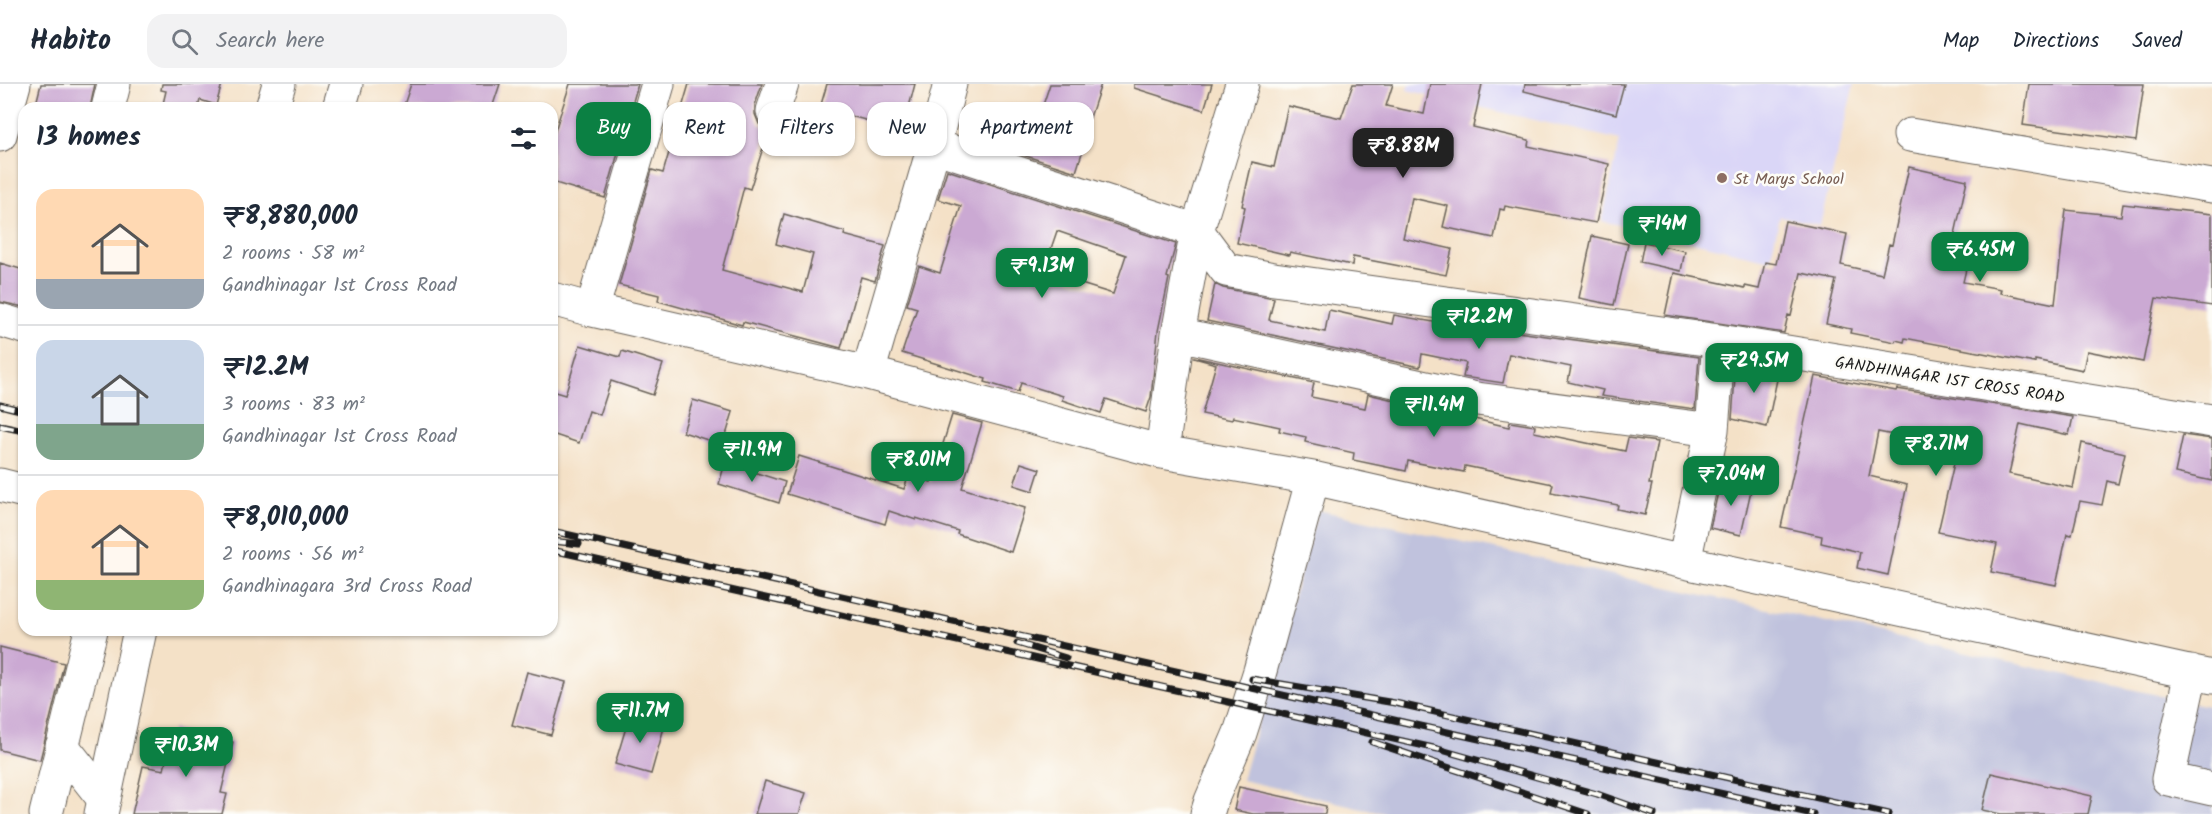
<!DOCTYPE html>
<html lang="en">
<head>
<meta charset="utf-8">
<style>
	:root { --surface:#fff; --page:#f2f2f3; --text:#1f2937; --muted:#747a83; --line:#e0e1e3; --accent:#0b8043 }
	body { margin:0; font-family:Kalam,sans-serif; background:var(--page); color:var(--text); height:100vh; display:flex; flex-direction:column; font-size:22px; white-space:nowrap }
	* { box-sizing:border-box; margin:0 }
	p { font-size:20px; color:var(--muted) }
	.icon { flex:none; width:33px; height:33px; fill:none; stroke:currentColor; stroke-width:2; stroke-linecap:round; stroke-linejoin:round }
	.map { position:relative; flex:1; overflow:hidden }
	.drawer { position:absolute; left:18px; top:18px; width:540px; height:534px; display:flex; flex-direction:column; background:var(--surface); border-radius:18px; box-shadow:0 2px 4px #0004 }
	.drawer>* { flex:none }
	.hud { position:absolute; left:576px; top:18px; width:570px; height:54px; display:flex; gap:12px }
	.price { position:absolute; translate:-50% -51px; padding:0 14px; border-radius:12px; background:var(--accent); color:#fff; font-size:20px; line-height:39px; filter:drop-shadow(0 2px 3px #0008) }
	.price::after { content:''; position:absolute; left:50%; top:36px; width:18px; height:14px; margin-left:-9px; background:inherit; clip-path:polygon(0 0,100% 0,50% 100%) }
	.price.on { background:#222; color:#fff }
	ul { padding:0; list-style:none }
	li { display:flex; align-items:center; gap:18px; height:150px; padding:0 18px }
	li+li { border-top:2px solid var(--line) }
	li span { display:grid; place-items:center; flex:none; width:168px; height:120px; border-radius:18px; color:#555 }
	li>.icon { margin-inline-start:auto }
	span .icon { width:72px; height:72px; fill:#fffc; stroke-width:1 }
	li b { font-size:26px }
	h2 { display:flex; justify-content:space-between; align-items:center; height:72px; padding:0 18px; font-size:26px }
	.pill { padding:0 21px; border-radius:18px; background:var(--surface); box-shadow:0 2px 4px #0004; font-size:21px; line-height:54px }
	.pill.on { background:var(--accent); color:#fff }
	header { display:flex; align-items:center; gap:36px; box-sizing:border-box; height:84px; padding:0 30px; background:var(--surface); border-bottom:2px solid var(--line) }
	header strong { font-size:28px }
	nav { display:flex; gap:33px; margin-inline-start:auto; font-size:21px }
	.search { width:420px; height:54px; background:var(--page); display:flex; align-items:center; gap:15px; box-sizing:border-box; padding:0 21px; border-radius:18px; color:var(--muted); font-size:22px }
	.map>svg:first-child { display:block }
</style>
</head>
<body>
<header>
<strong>Habito</strong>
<div class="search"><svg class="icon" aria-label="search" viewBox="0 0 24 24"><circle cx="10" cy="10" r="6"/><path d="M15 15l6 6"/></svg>Search here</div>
<nav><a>Map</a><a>Directions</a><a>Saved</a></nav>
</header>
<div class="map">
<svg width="2212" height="730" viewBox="0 0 2212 730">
	<rect width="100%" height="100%" fill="#fdfcf7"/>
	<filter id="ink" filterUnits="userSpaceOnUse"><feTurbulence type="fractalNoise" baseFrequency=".0167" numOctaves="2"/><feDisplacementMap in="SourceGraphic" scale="12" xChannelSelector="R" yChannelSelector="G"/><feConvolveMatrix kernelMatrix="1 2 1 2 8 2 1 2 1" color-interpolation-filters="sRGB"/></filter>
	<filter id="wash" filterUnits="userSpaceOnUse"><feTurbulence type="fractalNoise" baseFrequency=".008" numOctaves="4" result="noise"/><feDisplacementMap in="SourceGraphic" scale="24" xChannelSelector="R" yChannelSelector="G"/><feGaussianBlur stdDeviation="1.35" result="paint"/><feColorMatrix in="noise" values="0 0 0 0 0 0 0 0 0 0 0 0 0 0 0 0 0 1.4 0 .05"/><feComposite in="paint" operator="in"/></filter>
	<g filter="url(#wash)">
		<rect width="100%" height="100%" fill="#f4e1c7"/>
		<!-- built -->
		<path fill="#dad6f7" d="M1410 0H1854L1820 141 1780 132 1770 176 1602 137 1620 56 1407 6Z"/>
		<!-- industrial -->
		<path fill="#c0c2dd" d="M1318 426 2212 623V730H1387L1242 696Z"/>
		<g id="blocks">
			<!-- building -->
			<path fill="#cba9d3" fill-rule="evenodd" d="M41 0H95L90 24H35Z
				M162 0H222L216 21 200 16 198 24H162L166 7 161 6Z
				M411 0H500L492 24H403Z
				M570 0H638L605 114 552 98V56Z
				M689 0H762L755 21V30L759 40 769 45 750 105 744 103 722 186 803 208 813 170 776 160 784 130 845 148 844 151 885 162 875 197 861 193 841 264 743 238 742 241 711 232 658 217 659 211 619 201 652 86 663 89Z
				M827 0H915L903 46 820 24Z
				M1050 0H1101L1083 55 1086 56 1076 88 964 52 967 42 1029 63Z
				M1134 0H1212L1204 26 1134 4Z
				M1353 0H1393L1386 22 1424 30 1430 0H1482L1473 43 1529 56 1528 62 1609 80 1596 139 1505 122 1504 126 1500 125 1494 154 1443 143 1448 122 1412 114 1403 154 1452 165 1446 191 1353 173 1352 181 1290 168 1289 171 1237 159 1245 123 1242 122 1252 78 1274 83 1288 22 1341 34Z
				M1525 0H1624L1616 30 1524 7Z
				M2029 0H2144L2136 57 2023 41Z
				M1909 83 1967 96 1950 173 1968 177 1963 198 2001 205 2000 209 2055 220 2066 126 2121 132 2123 120 2212 130V222L2156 214 2143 278 2087 267 2083 286 2035 276V279L1905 254 1904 258 1896 256 1895 258 1850 249 1851 245 1826 240 1836 196 1801 189 1791 232 1788 231 1784 249 1665 231 1674 189 1745 204V202L1759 205 1765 178 1776 180 1785 137 1847 150 1841 181 1882 190 1889 160 1892 161Z
				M947 86 1176 160 1167 193 1169 194 1158 247 1151 313 1146 328 1106 315 1101 329 1062 316 1063 312 1021 299 1018 308 985 298 986 295 902 269 917 224 907 221 919 182 940 189 961 122 938 115ZM1057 147 1126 171 1113 210 1043 188Z
				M1592 152 1628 160 1614 221 1579 214Z
				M1644 158 1685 167 1681 187 1640 178Z
				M0 179 24 186V223L0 218Z
				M1215 200 1223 204 1274 214 1269 236 1325 248 1329 226 1392 240 1394 231 1474 245V242L1699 273 1695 325 1601 312 1603 306 1568 298 1571 283 1509 270 1503 299 1463 293 1466 279 1422 270 1420 283 1207 237Z
				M580 261 620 273 622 267 663 280 653 311 611 297 600 331 589 327 579 359 552 350V307L565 311Z
				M1194 273 1314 299 1311 313 1365 324 1368 310 1500 341 1509 343 1510 338 1535 342 1534 348 1625 367 1628 354 1657 358 1649 400H1652L1645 431 1617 425 1618 421 1551 408 1553 400 1465 382 1464 388 1408 377 1406 387 1353 376 1354 369 1305 358 1306 353 1279 347 1280 343 1233 333 1232 336 1202 330 1216 280 1194 274Z
				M1736 279 1779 286 1767 343 1732 335Z
				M1815 292 1896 307 1897 305 2073 333 2069 351 2020 340 2009 390 2073 404 2082 359 2125 369 2118 400 2107 397 2102 421 2080 417 2072 451 2067 450 2056 501 1991 488 1997 460 1938 448 1955 375 1921 368 1923 357 1878 348 1869 392 1907 401 1888 491 1857 484 1860 468 1821 459 1822 452 1781 443Z
				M693 316 733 328 723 361 683 348Z
				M952 331 982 339 962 404 1025 424 1011 468 957 450 958 447 916 434V436L889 427 885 440 787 410 799 372 904 405 909 391 931 398Z
				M2183 351 2212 355V397L2175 389Z
				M725 379 785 398 779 419 719 400Z
				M1021 379 1040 385 1033 407 1014 401Z
				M1721 395 1752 402 1741 451 1710 444Z
				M0 563 64 579 40 676 0 666Z
				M527 588 566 598 551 651 512 641Z
				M630 630 665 640 651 690 615 680Z
				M173 645 233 658 221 709 227 710 222 730H132L143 682 164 686Z
				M1991 689 2092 712 2088 730H2001L1982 726Z
				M765 697 806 709 799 730H755Z
				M1239 703 1326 722 1325 730H1253L1234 726Z"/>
		</g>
	</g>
	<g filter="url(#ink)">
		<use href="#blocks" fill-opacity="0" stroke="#686158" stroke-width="1.5"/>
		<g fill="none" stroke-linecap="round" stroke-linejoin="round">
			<defs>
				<path id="minor" d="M108 24 114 0
					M339 24 346 0
					M773 27 782 0
					M0 51 14 0
					M1910 51 2212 102
					M934 62 1197 147 1226 186 1274 195 1719 257 2212 337
					M552 215 592 226 868 289 1162 368 1313 394 1684 478 2212 593
					M592 226 658 0
					M0 236 24 243
					M1178 250 1477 315 1712 346
					M868 289 934 62 950 0
					M1162 368 1178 250 1197 147 1242 0
					M0 401 24 407
					M1684 478 1712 346 1719 257
					M2191 588 2168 695 2212 705
					M62 662 104 715
					M46 730 91 546
					M1207 730 1211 717 1240 649 1260 587 1313 394"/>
				<path id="major" d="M272 24 279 0
					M101 730 140 546"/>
			</defs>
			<!-- minor casing -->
			<use href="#minor" stroke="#686158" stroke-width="35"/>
			<!-- major casing -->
			<use href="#major" stroke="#686158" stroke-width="35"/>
			<!-- minor -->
			<use href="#minor" stroke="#fff" stroke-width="33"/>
			<!-- major -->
			<use href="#major" stroke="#fff" stroke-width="33"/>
			<defs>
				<path id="rail" d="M0 321 24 327
					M0 342 24 347
					M552 447 1813 730
					M552 457 579 460
					M552 466 1438 665 1597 710 1654 730
					M1017 559 1066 574
					M1252 595 1395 619 1889 730
					M1372 658 1588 730"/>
			</defs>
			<!-- rail casing -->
			<use href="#rail" stroke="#1c1c1c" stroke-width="7"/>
			<!-- rail -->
			<use href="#rail" stroke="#fdfcf7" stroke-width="4.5" stroke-dasharray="14" stroke-linecap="butt"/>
		</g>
	</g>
	<!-- markers -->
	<circle fill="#8d6e63" stroke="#fdfcf7" stroke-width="2" cx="1722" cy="94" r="6"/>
	<g text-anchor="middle" stroke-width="5" stroke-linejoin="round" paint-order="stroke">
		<!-- education labels -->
		<g font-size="16" fill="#785e54" stroke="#fdfcf7" text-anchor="start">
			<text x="1734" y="100">St Marys School</text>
		</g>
		<!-- street labels -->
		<g font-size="16" fill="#1c1c1c" stroke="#fdfcf7">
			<text transform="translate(1950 295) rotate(9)" y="6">GANDHINAGAR 1ST CROSS ROAD</text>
		</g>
	</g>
</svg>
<b class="price on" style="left:1403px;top:95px">₹8.88M</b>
<b class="price" style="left:1662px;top:173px">₹14M</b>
<b class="price" style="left:1980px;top:199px">₹6.45M</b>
<b class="price" style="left:1042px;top:215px">₹9.13M</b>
<b class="price" style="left:1479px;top:266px">₹12.2M</b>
<b class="price" style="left:1754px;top:310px">₹29.5M</b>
<b class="price" style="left:1434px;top:354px">₹11.4M</b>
<b class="price" style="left:1936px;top:393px">₹8.71M</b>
<b class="price" style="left:752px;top:399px">₹11.9M</b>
<b class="price" style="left:918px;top:409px">₹8.01M</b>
<b class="price" style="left:1731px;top:423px">₹7.04M</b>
<b class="price" style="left:640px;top:660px">₹11.7M</b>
<b class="price" style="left:186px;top:694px">₹10.3M</b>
<div class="hud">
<a class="pill on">Buy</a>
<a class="pill">Rent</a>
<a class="pill">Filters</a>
<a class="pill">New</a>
<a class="pill">Apartment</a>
</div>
<section class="drawer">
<h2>13 homes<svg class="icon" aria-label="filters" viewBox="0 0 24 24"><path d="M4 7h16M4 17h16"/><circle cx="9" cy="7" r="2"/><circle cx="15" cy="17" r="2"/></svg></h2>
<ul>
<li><span style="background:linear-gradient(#ffd9b3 75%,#9aa5b1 0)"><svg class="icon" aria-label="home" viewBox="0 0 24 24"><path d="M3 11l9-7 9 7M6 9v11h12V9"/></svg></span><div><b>₹8,880,000</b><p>2 rooms · 58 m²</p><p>Gandhinagar 1st Cross Road</p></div></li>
<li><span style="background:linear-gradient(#c9d6e8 70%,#7fa58c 0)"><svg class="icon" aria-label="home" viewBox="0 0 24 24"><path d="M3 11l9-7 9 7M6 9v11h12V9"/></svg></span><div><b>₹12.2M</b><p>3 rooms · 83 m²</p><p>Gandhinagar 1st Cross Road</p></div></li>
<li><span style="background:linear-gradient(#ffd9b3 75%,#8fb573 0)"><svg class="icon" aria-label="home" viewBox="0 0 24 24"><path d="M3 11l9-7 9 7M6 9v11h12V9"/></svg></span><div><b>₹8,010,000</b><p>2 rooms · 56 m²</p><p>Gandhinagara 3rd Cross Road</p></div></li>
</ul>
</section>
</div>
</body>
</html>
